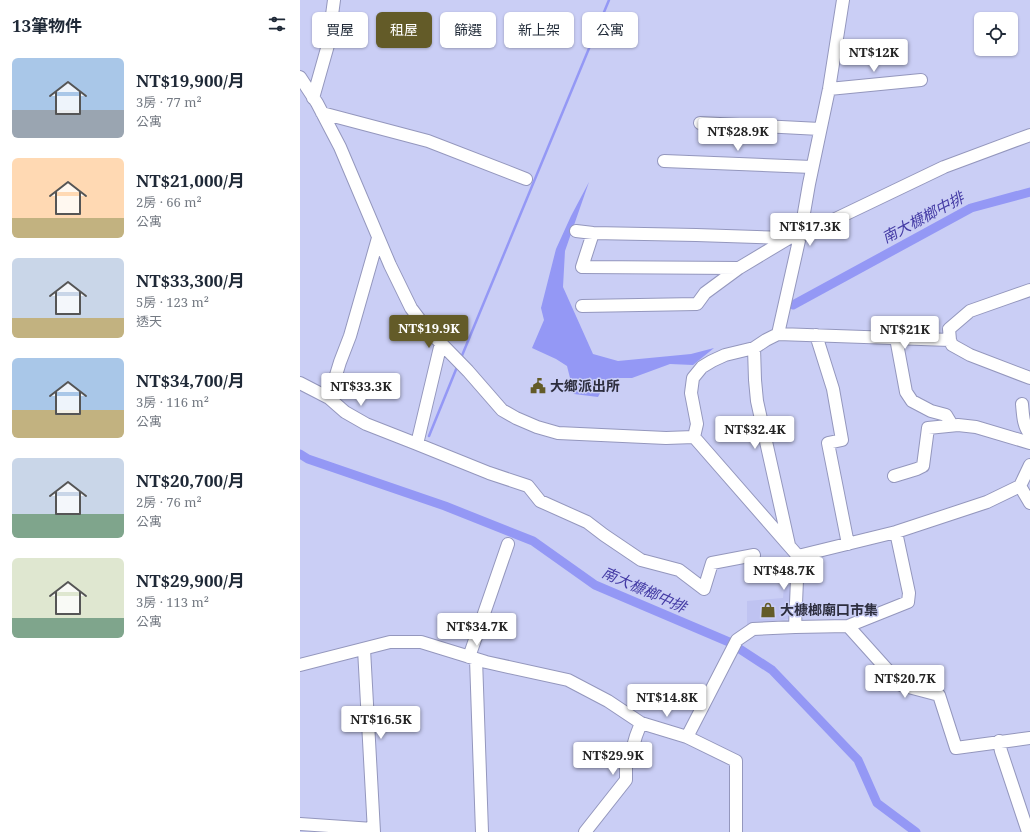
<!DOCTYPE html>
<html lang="zh-TW">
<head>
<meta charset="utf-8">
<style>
	:root { --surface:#fff; --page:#f2f2f3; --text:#1f2937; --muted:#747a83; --accent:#635b28 }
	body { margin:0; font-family:"Noto Serif","Noto Sans TC",serif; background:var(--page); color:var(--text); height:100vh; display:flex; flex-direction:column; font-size:15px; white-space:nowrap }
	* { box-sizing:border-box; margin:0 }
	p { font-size:13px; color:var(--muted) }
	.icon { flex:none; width:22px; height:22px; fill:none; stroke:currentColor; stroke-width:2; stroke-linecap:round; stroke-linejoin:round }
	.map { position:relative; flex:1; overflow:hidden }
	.details { display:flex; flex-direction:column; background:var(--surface); width:300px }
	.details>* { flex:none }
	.banner { position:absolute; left:12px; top:12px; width:380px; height:36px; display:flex; gap:8px }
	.controls { position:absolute; left:674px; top:12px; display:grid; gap:8px }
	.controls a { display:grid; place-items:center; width:44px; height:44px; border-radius:6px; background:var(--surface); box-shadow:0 1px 3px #0004; font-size:20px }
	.price { position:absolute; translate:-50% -34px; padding:0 9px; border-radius:4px; background:#fff; color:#222; font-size:13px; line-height:26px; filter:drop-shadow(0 1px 2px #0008) }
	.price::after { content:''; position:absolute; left:50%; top:24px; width:12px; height:9px; margin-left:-6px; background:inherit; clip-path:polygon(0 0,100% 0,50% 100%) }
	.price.on { background:var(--accent); color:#fff }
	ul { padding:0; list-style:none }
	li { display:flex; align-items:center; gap:12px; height:100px; padding:0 12px }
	li span { display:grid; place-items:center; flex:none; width:112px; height:80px; border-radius:6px; color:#555 }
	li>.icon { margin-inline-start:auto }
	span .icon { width:48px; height:48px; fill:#fffc; stroke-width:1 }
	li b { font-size:17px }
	h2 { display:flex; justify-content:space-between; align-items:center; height:48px; padding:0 12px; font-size:17px }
	.pill { padding:0 14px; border-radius:6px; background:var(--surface); box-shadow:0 1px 3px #0004; font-size:14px; line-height:36px }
	.pill.on { background:var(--accent); color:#fff }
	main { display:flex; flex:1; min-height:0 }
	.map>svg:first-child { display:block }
</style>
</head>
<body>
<main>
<section class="details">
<h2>13筆物件<svg class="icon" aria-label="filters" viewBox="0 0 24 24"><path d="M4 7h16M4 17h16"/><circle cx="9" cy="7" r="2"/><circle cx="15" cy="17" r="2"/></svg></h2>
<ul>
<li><span style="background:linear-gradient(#a9c7e8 65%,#9aa5b1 0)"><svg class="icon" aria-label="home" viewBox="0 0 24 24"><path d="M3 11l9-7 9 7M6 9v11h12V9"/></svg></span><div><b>NT$19,900/月</b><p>3房 · 77 m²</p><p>公寓</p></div></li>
<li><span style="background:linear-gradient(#ffd9b3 75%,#c2b280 0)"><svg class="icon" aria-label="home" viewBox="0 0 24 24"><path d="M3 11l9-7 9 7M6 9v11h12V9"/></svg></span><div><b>NT$21,000/月</b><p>2房 · 66 m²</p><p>公寓</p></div></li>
<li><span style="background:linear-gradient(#c9d6e8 75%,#c2b280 0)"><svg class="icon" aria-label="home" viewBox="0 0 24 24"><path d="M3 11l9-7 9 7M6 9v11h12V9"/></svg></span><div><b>NT$33,300/月</b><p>5房 · 123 m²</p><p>透天</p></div></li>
<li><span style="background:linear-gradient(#a9c7e8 65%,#c2b280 0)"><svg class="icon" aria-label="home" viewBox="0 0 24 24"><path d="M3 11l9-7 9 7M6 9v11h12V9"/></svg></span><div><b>NT$34,700/月</b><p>3房 · 116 m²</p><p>公寓</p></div></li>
<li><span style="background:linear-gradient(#c9d6e8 70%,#7fa58c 0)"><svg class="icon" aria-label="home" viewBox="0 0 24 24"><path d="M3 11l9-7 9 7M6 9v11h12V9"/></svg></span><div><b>NT$20,700/月</b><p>2房 · 76 m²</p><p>公寓</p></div></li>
<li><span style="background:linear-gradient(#dfe7d0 75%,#7fa58c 0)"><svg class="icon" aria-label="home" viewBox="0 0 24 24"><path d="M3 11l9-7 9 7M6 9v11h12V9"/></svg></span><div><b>NT$29,900/月</b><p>3房 · 113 m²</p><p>公寓</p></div></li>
</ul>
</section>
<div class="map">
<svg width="730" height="832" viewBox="0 0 730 832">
	<rect width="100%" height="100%" fill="#cacef5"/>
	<!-- built -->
	<path fill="#bfc3f1" d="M493 584 489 619 447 625V601L483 598 484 586Z"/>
	<!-- water -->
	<path fill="#9498f5" d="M289 182 265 251 263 287 293 354 318 361 391 354 414 348 393 365 370 364 332 378H314L306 382 298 397 274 394 267 366 256 359 232 348 244 320 241 308 256 249 271 216Z"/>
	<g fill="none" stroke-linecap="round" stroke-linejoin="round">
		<!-- stream -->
		<path stroke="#9498f5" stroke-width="2.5" d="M161 358 309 0
			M129 436 157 367"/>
		<!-- canal -->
		<path stroke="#9498f5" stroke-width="9" d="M493 305 671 208 730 192
			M0 454 8 459 145 506 233 541 295 585 429 642 472 670 558 760 577 803 616 832"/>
		<defs>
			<path id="minor" d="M0 77 17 103 40 147 90 265 111 308 126 328 168 371 202 410 216 418 237 427 258 433 366 438 394 437
				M529 89 621 80
				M13 98 28 45 34 0
				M22 113 128 141 226 179
				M400 123 520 129
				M364 161 512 167
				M276 231 293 233 396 235 489 238
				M293 233 282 267 439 268
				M282 306 397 304 405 293 439 268 489 238 500 236 644 167 730 135
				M478 334 650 340 652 345 670 355 730 378
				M516 335 533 389 542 440 528 443 548 544
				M596 338 606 392 612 401 631 411 646 415 652 425
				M650 340 649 329 670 311 730 290
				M141 343 117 444 189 473 228 486 240 501 287 522 304 535 341 560 379 570 404 589 412 563 454 555
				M454 348 455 380 457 401 489 545
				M0 383 29 398 45 412 66 424 117 444
				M29 398 40 362 50 336 78 238
				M722 404C723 414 723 426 730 434
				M394 437 397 424 391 393 393 378 402 367 412 361 425 355 454 348 466 340 478 334 500 236 509 184 529 89 543 0
				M394 437 498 556 495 627
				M730 465 720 486 730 503
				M594 476 617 469 623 466 628 428 658 425 676 427 730 443
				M498 556 596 532 687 502 720 486
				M548 626 608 602 609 593 596 532
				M64 649 74 832
				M169 657 208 544
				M176 659 182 832
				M0 665 90 642H121L186 662 268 680 308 701 341 723 387 737 436 761V832
				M387 737 437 640 453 629 495 627 548 626 601 685 639 695 656 748 730 738
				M699 741 701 751 728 832
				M0 824 73 829
				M285 832 326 780V764L330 757 336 736 341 723"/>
		</defs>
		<!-- minor casing -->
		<use href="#minor" stroke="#9497bd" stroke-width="14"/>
		<!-- minor -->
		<use href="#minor" stroke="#fff" stroke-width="12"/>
	</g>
	<!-- icons -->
	<defs>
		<symbol id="civic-bare" viewBox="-9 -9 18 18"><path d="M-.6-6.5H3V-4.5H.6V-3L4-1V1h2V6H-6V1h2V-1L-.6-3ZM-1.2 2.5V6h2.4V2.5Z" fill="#635b28" stroke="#cacef5" stroke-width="2.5" paint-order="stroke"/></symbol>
		<symbol id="shop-bare" viewBox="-9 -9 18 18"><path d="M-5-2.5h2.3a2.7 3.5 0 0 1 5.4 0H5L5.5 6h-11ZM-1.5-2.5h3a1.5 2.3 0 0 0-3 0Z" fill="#635b28" stroke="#cacef5" stroke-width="2.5" paint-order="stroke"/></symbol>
	</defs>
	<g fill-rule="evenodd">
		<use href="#civic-bare" x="227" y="375" width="22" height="22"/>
		<use href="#shop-bare" x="457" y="599" width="22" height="22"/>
	</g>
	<g text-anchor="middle" stroke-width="3" stroke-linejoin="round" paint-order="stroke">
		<!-- poi labels -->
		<g font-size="14" font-weight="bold" fill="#2d2e3e" stroke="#cacef5" text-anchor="start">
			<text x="250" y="391">大鄉派出所</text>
			<text x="480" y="615">大槺榔廟口市集</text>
		</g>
		<!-- water labels -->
		<g font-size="15" font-style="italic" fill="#433aa4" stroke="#cacef5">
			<text transform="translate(623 218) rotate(-28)" y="5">南大槺榔中排</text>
			<text transform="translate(344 590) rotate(24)" y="5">南大槺榔中排</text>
		</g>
	</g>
</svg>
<div class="controls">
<a><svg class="icon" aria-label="locate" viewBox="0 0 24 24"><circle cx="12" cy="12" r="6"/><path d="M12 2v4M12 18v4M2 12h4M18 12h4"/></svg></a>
</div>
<b class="price" style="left:574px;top:73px">NT$12K</b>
<b class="price" style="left:438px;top:152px">NT$28.9K</b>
<b class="price" style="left:510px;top:247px">NT$17.3K</b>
<b class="price on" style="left:129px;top:349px">NT$19.9K</b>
<b class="price" style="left:605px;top:350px">NT$21K</b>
<b class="price" style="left:61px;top:407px">NT$33.3K</b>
<b class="price" style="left:455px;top:450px">NT$32.4K</b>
<b class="price" style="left:484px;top:591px">NT$48.7K</b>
<b class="price" style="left:177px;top:647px">NT$34.7K</b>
<b class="price" style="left:605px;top:699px">NT$20.7K</b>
<b class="price" style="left:367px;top:718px">NT$14.8K</b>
<b class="price" style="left:81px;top:740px">NT$16.5K</b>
<b class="price" style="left:313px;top:776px">NT$29.9K</b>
<div class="banner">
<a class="pill">買屋</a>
<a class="pill on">租屋</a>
<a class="pill">篩選</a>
<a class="pill">新上架</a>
<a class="pill">公寓</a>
</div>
</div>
</main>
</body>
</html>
